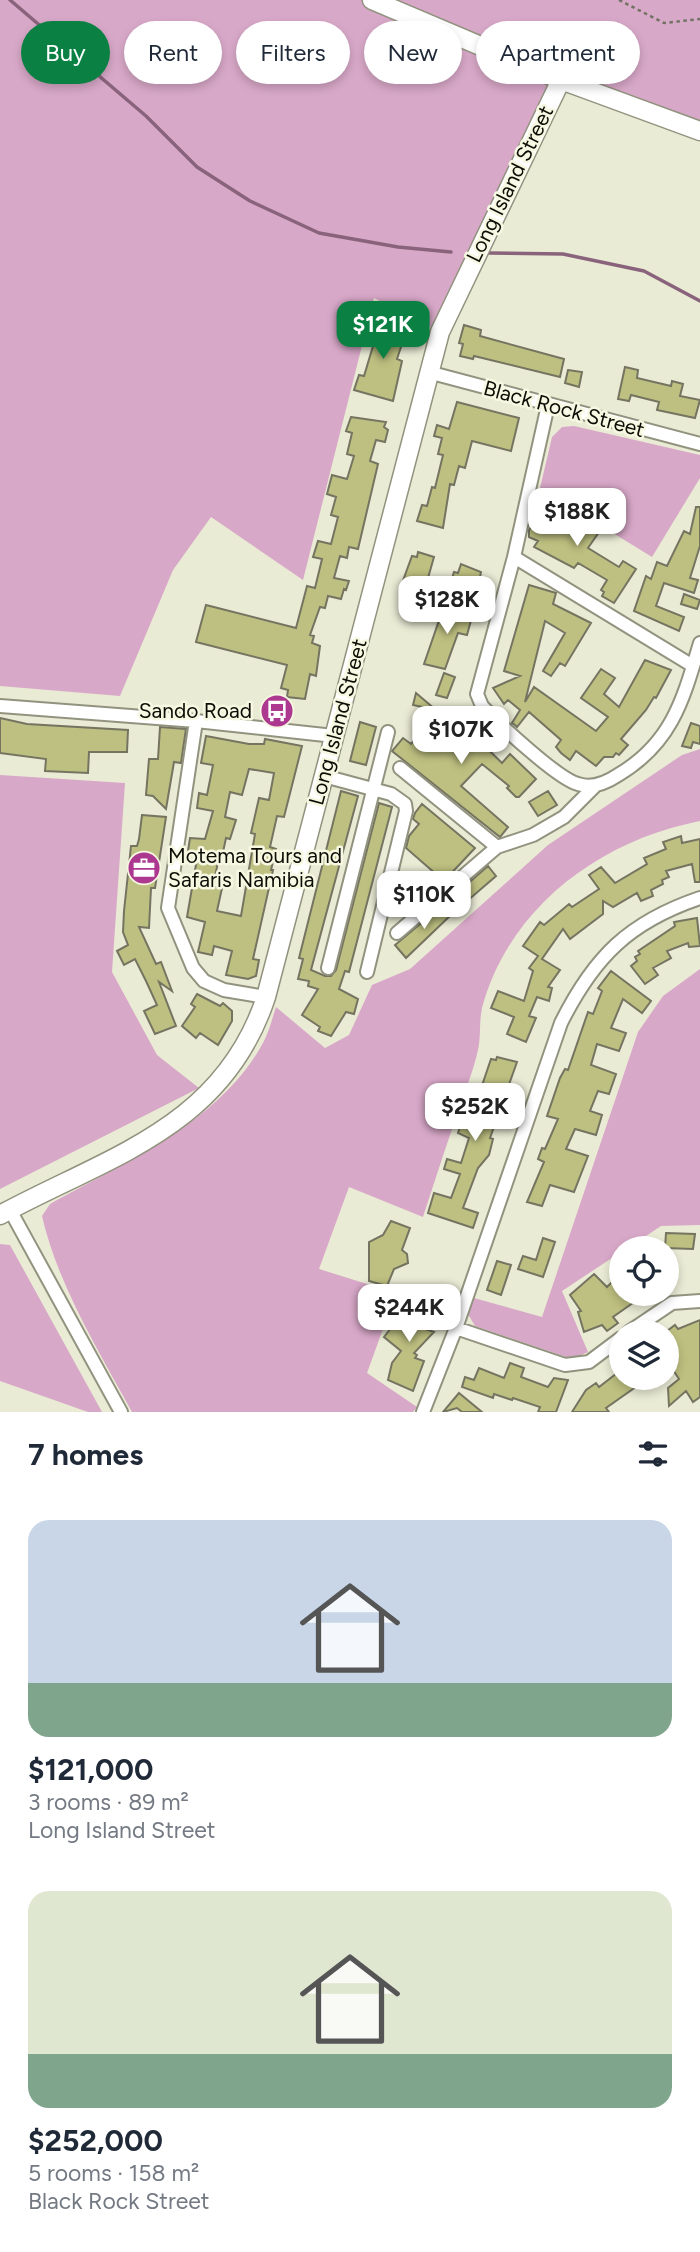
<!DOCTYPE html>
<html lang="en">
<head>
<meta charset="utf-8">
<style>
	:root { --surface:#fff; --page:#f6f6f7; --text:#1f2937; --muted:#747a83; --accent:#0b8043 }
	body { margin:0; font-family:Figtree,sans-serif; background:var(--page); color:var(--text); height:100vh; display:flex; flex-direction:column; font-size:26px; white-space:nowrap }
	* { box-sizing:border-box; margin:0 }
	p { font-size:23px; color:var(--muted) }
	.icon { flex:none; width:38px; height:38px; fill:none; stroke:currentColor; stroke-width:2; stroke-linecap:round; stroke-linejoin:round }
	.map { position:relative; height:1412px; overflow:hidden }
	.drawer { display:flex; flex-direction:column; background:var(--surface); flex:1 }
	.drawer>* { flex:none }
	.hud { position:absolute; left:21px; top:21px; width:658px; height:63px; display:flex; gap:14px }
	.fabs { position:absolute; left:609px; top:1236px; display:grid; gap:14px }
	.fabs a { display:grid; place-items:center; width:70px; height:70px; border-radius:50%; background:var(--surface); box-shadow:0 4px 10px #0003; font-size:35px }
	.price { position:absolute; translate:-50% -60px; padding:0 16px; border-radius:14px; background:#fff; color:#222; font-size:23px; line-height:46px; filter:drop-shadow(0 2px 4px #0008) }
	.price::after { content:''; position:absolute; left:50%; top:42px; width:21px; height:16px; margin-left:-10px; background:inherit; clip-path:polygon(0 0,100% 0,50% 100%) }
	.price.current { background:var(--accent); color:#fff }
	ul { padding:0; list-style:none }
	li { display:grid; align-content:center; gap:14px; height:371px; padding:0 28px }
	li span { display:grid; place-items:center; height:217px; border-radius:21px; color:#555 }
	li>.icon { margin-inline-start:auto }
	span .icon { width:126px; height:126px; fill:#fffc; stroke-width:1 }
	li b { font-size:30px }
	h2 { display:flex; justify-content:space-between; align-items:center; height:84px; padding:0 28px; font-size:30px }
	.chip { padding:0 24px; border-radius:32px; background:var(--surface); box-shadow:0 4px 10px #0003; font-size:24px; line-height:63px }
	.chip.current { background:var(--accent); color:#fff }
	.map>svg:first-child { display:block }
</style>
</head>
<body>
<div class="map">
<svg width="700" height="1412" viewBox="0 0 700 1412">
	<rect width="100%" height="100%" fill="#eaebd5"/>
	<!-- green -->
	<path fill="#d8a8c8" d="M0 0H700V131L561 80 440 332 374 298 303 580 211 517 173 570 120 696 0 686Z
		M574 426 700 455V478L652 557 540 488 552 437 562 427Z
		M700 749V821C601 840 509 907 482 1008 479 1022 481 1037 478 1050 474 1069 466 1088 460 1106 447 1143 435 1180 423 1217L349 1187 319 1269 396 1293 367 1373 417 1407 413 1412H132C98 1350 58 1285 42 1216L50 1204C126 1162 220 1122 263 1043 269 1032 272 1019 276 1007L325 1048 349 1035 372 985 410 969 548 845 682 755Z
		M0 775 125 783 112 972 157 1055 199 1088 0 1189Z
		M700 969V1225L661 1226 628 1248H621V1252L562 1291 588 1352 572 1359 475 1326 468 1314 474 1298 542 1317 638 1032 663 996Z
		M0 1244 10 1245 102 1412H88L0 1381Z"/>
	<g fill="none" stroke-linecap="round" stroke-linejoin="round">
		<!-- stream -->
		<path stroke="#89637b" stroke-width="3.5" d="M10 0 146 116 197 167 250 201 319 233 398 247 451 252
			M489 253 563 254 644 271 700 301"/>
	</g>
	<!-- building -->
	<path fill="#bec081" stroke="#747461" stroke-width="2" fill-rule="evenodd" d="M383 313 403 319 397 339 403 341 397 359 402 361 393 401 354 390 359 375 364 376Z
		M464 325 481 330 480 336 564 359 560 377 474 356 473 359 460 356 463 344 459 343Z
		M625 367 638 370 637 378 671 386 672 381 683 384 680 396 700 400 695 418 657 410 659 402 631 395 629 401 618 399Z
		M568 370 582 372 579 387 565 383Z
		M457 402 519 418 511 451 472 441 465 468 459 466 454 485 450 484 443 528 417 521 422 505 427 506 432 487 435 488 443 455 438 454 442 438 434 436 437 425 449 429Z
		M351 417 386 422 384 427 388 430 385 442 376 440 370 461 378 464 358 549 349 547 347 558 340 556 334 578 349 581 346 590 344 589 341 599 328 596 325 608 320 607 310 635 314 636 312 643 320 646 316 676 310 674 305 699 287 697 288 690 281 688 287 665 196 642 206 605 296 628 307 586 315 588 322 559 313 557 318 541 331 544 338 517 331 515 336 497 327 494 332 475 347 479 354 456 347 454 352 433 346 431Z
		M548 502 599 532 588 548 619 567 623 561 636 569 614 603 602 596 604 592 601 590 607 580 578 563 574 568 534 547 538 541 529 537V530Z
		M696 507H700V546L690 578 698 580 694 593 664 583 656 606 684 617 679 631 634 611 646 576 651 579 657 562 667 566 684 531 690 534Z
		M418 552 434 557 428 578 450 585 454 572 458 573 461 564 481 572 479 582 473 581 470 596 437 597 401 586 412 556 417 557Z
		M529 585 556 593 553 604 591 623 565 666 560 663 551 676 543 671 565 633 545 621 525 702 534 687 596 731 608 717 581 698 601 669 615 678 604 694 619 707 645 660 671 670 656 698 654 697 646 710 621 739 628 745 619 755 616 753 613 757H604L596 766 576 751 570 760 561 753 556 747 561 740 529 712 517 727 515 725 512 723 520 710 508 700 504 704 493 688 520 676 504 671Z
		M684 594 700 600 697 609 681 604Z
		M444 606 473 613 467 635 458 633 445 669 424 664Z
		M444 673 455 677 447 698 436 695Z
		M416 693 436 710 413 705Z
		M438 712 454 725 458 720 502 763 510 754 536 779 519 797H516L507 788 509 786 482 764 461 786 508 827 500 837 392 751 403 738 411 744Z
		M0 718 27 724 128 730 127 752H89L88 773 45 771 46 759 0 753Z
		M360 722 376 727 366 765 350 761Z
		M691 723 700 726V744L693 742 691 748 682 746Z
		M160 727 186 729 181 763 174 762 166 809 153 796 146 795 149 759H158Z
		M206 736 249 744H264L265 739 302 746 284 817 277 816 270 847 276 849 271 870H273L253 959 259 960 256 976 248 979 226 975 232 951 214 946 212 955 198 952 205 922 187 917 198 853 188 851 190 838 205 839 213 811 197 808 199 793 207 795 213 765 201 763ZM249 769 274 773 269 800 259 798 251 833 255 834 241 916 217 911 222 888 213 887 220 852H223L226 838 230 839 236 820 225 817 230 792 242 795Z
		M341 791 358 796 311 970 325 976H331L336 970 379 803 392 807 349 972 345 971 339 989 358 999 354 1014 346 1012 331 1036 318 1031 320 1027 302 1015 318 989 308 986 309 981 298 979 303 959 299 958Z
		M548 791 557 805 538 816 529 802Z
		M422 804 475 848 444 881 406 848 409 836 419 824 413 819 415 813Z
		M142 815 166 817 155 888H151L149 928 139 927 156 964 161 962 172 991 159 982 176 1026 155 1034 144 1011 157 1005 146 981 135 959 124 965 117 951 128 945 123 932 124 911 131 846H137L139 839Z
		M681 836 682 843 700 839V882H695L692 864 666 871 669 877 662 880 663 884 651 890 653 896 641 901 637 893 613 907 603 901V914L570 939 563 929 542 959 560 970 548 987 552 988 549 1001 537 997 529 1016 536 1018 526 1042 507 1034 514 1017 491 1008 498 991 524 1001 533 971 529 968 538 956 523 946 540 922 544 925 569 904 572 907 599 889 589 875 601 867 615 883 647 864 644 858 666 849 663 842Z
		M488 866 496 876 466 902 457 893Z
		M406 873 427 891 415 905 396 888Z
		M444 904 454 912 406 958 395 945Z
		M697 918 700 946 689 947 688 943 667 951 671 958 653 968 658 975 645 984 631 966 637 961 635 957 640 954 638 951 675 926 674 922Z
		M611 971 651 1001 642 1013 623 999 611 1028 626 1033 619 1051 597 1044 591 1065 616 1074 609 1094 598 1091 590 1111 602 1115 596 1135 575 1129 566 1149 588 1156 574 1192 550 1185 542 1206 527 1202 544 1162 538 1159 542 1148 545 1149 558 1119 547 1116 560 1078 565 1069 568 1070 588 1012 593 1014 602 991 598 988Z
		M197 994 220 1006 223 1003 232 1011V1021L218 1045 200 1033 196 1038 182 1026 195 1007 191 1004Z
		M497 1057 517 1062 490 1138 493 1139 489 1155 478 1168 463 1208 478 1213 473 1228 428 1213 434 1193 451 1198 460 1174 444 1169 447 1159 461 1163 469 1138 458 1133 460 1127 457 1126 461 1117 470 1121 491 1059 496 1060Z
		M391 1221 410 1228 402 1250 407 1254 408 1263 394 1269 387 1286 369 1281V1242L383 1235Z
		M666 1233 695 1234 693 1249 665 1248Z
		M543 1238 555 1242 543 1277 518 1269 523 1256 536 1260Z
		M497 1261 511 1265 501 1295 487 1290Z
		M594 1274 607 1287 613 1281 618 1284 621 1293H647L613 1317 618 1323 607 1331 602 1325 584 1332 578 1312 581 1311 570 1295Z
		M403 1299 429 1309 427 1315 431 1318 425 1329 434 1332 414 1353 417 1355 415 1358 424 1361 413 1391 388 1380 392 1363 401 1351 384 1337 404 1311 400 1309Z
		M700 1320V1397L693 1402 686 1391 669 1406 668 1388 679 1379 667 1361V1331L675 1325 678 1329Z
		M510 1363 524 1368 521 1377 548 1387 554 1378 568 1380 556 1412H538L540 1407 513 1398 512 1400 494 1394 493 1398 462 1387 465 1377 474 1380 479 1368 504 1378Z
		M621 1370V1377H650L606 1408 609 1412H572L586 1390 596 1383 599 1387Z
		M459 1393 482 1412H462L457 1408 443 1412Z"/>
	<g fill="none" stroke-linecap="round" stroke-linejoin="round">
		<defs>
			<path id="street" d="M428 372 700 444
				M548 405 514 557 477 694 482 706C498 723 558 779 578 784 592 789 606 783 618 775 672 743 683 700 700 643
				M514 557 693 666
				M0 706 196 721 334 736
				M196 721 168 908 193 968 204 981 224 990 266 997
				M400 768 497 847
				M324 776 391 794 405 804 406 811 367 972
				M397 933 497 847 533 835 564 817 595 786
				M328 968 388 732
				M10 1210 121 1412
				M456 1328 565 1365 589 1362 621 1338
				M629 1332 672 1303 700 1301
				M423 1412 456 1328 561 1023C594 957 629 922 700 898"/>
			<path id="secondary" d="M372 0 561 80 700 131
				M0 1215C109 1156 223 1128 266 997L440 332 561 80"/>
		</defs>
		<!-- street casing -->
		<use href="#street" stroke="#92937f" stroke-width="16"/>
		<!-- secondary casing -->
		<use href="#secondary" stroke="#92937f" stroke-width="21"/>
		<!-- path -->
		<path stroke="#727264" stroke-width="2.5" stroke-dasharray="3.5 3.5" stroke-linecap="butt" d="M619 0 664 23 700 19"/>
		<!-- street -->
		<use href="#street" stroke="#fff" stroke-width="12"/>
		<!-- secondary -->
		<use href="#secondary" stroke="#fff" stroke-width="18"/>
	</g>
	<!-- icons -->
	<defs>
		<symbol id="bus-disc" viewBox="-11 -11 22 22"><circle r="9.5" fill="#ad3890" stroke="#f7f8e2"/><path d="M-5-6H5V4H4V6H2V4H-2V6H-4V4H-5ZM-3.5-4V0h7V-4ZM-3.5 1.2v1.5H-2V1.2ZM2 1.2v1.5H3.5V1.2Z" fill="#fff"/></symbol>
		<symbol id="office-disc" viewBox="-11 -11 22 22"><circle r="9.5" fill="#ad3890" stroke="#f7f8e2"/><path d="M-6-3h4V-5.5h4V-3h4V5H-6ZM-1-4.5V-3h2v-1.5ZM-6 0V1H6V0Z" fill="#fff"/></symbol>
	</defs>
	<g fill-rule="evenodd">
		<use href="#bus-disc" x="258" y="692" width="38" height="38"/>
		<use href="#office-disc" x="125" y="849" width="38" height="38"/>
	</g>
	<g text-anchor="middle" stroke-width="5" stroke-linejoin="round" paint-order="stroke">
		<!-- street labels -->
		<g font-size="21" fill="#0d0d06" stroke="#f7f8e2">
			<text transform="translate(510 184) rotate(-64)" y="7">Long Island Street</text>
			<text transform="translate(564 409) rotate(15)" y="7">Black Rock Street</text>
			<text transform="translate(338 722) rotate(-75)" y="7">Long Island Street</text>
		</g>
		<!-- poi labels -->
		<g font-size="21" fill="#0d0d06" stroke="#f7f8e2" text-anchor="end">
			<text x="252" y="718">Sando Road</text>
			<text x="168" y="863" text-anchor="start">Motema Tours and<tspan x="168" dy="24">Safaris Namibia</tspan></text>
		</g>
	</g>
</svg>
<div class="fabs">
<a><svg class="icon" aria-label="locate" viewBox="0 0 24 24"><circle cx="12" cy="12" r="6"/><path d="M12 2v4M12 18v4M2 12h4M18 12h4"/></svg></a>
<a><svg class="icon" aria-label="layers" viewBox="0 0 24 24"><path d="M12 4l9 5-9 5-9-5zM3 14l9 5 9-5"/></svg></a>
</div>
<b class="price current" style="left:383px;top:361px">$121K</b>
<b class="price" style="left:577px;top:548px">$188K</b>
<b class="price" style="left:447px;top:636px">$128K</b>
<b class="price" style="left:461px;top:766px">$107K</b>
<b class="price" style="left:424px;top:931px">$110K</b>
<b class="price" style="left:475px;top:1143px">$252K</b>
<b class="price" style="left:409px;top:1344px">$244K</b>
<div class="hud">
<a class="chip current">Buy</a>
<a class="chip">Rent</a>
<a class="chip">Filters</a>
<a class="chip">New</a>
<a class="chip">Apartment</a>
</div>
</div>
<section class="drawer">
<h2>7 homes<svg class="icon" aria-label="filters" viewBox="0 0 24 24"><path d="M4 7h16M4 17h16"/><circle cx="9" cy="7" r="2"/><circle cx="15" cy="17" r="2"/></svg></h2>
<ul>
<li><span style="background:linear-gradient(#c9d6e8 75%,#7fa58c 0)"><svg class="icon" aria-label="home" viewBox="0 0 24 24"><path d="M3 11l9-7 9 7M6 9v11h12V9"/></svg></span><div><b>$121,000</b><p>3 rooms · 89 m²</p><p>Long Island Street</p></div></li>
<li><span style="background:linear-gradient(#dfe7d0 75%,#7fa58c 0)"><svg class="icon" aria-label="home" viewBox="0 0 24 24"><path d="M3 11l9-7 9 7M6 9v11h12V9"/></svg></span><div><b>$252,000</b><p>5 rooms · 158 m²</p><p>Black Rock Street</p></div></li>
</ul>
</section>
</body>
</html>
